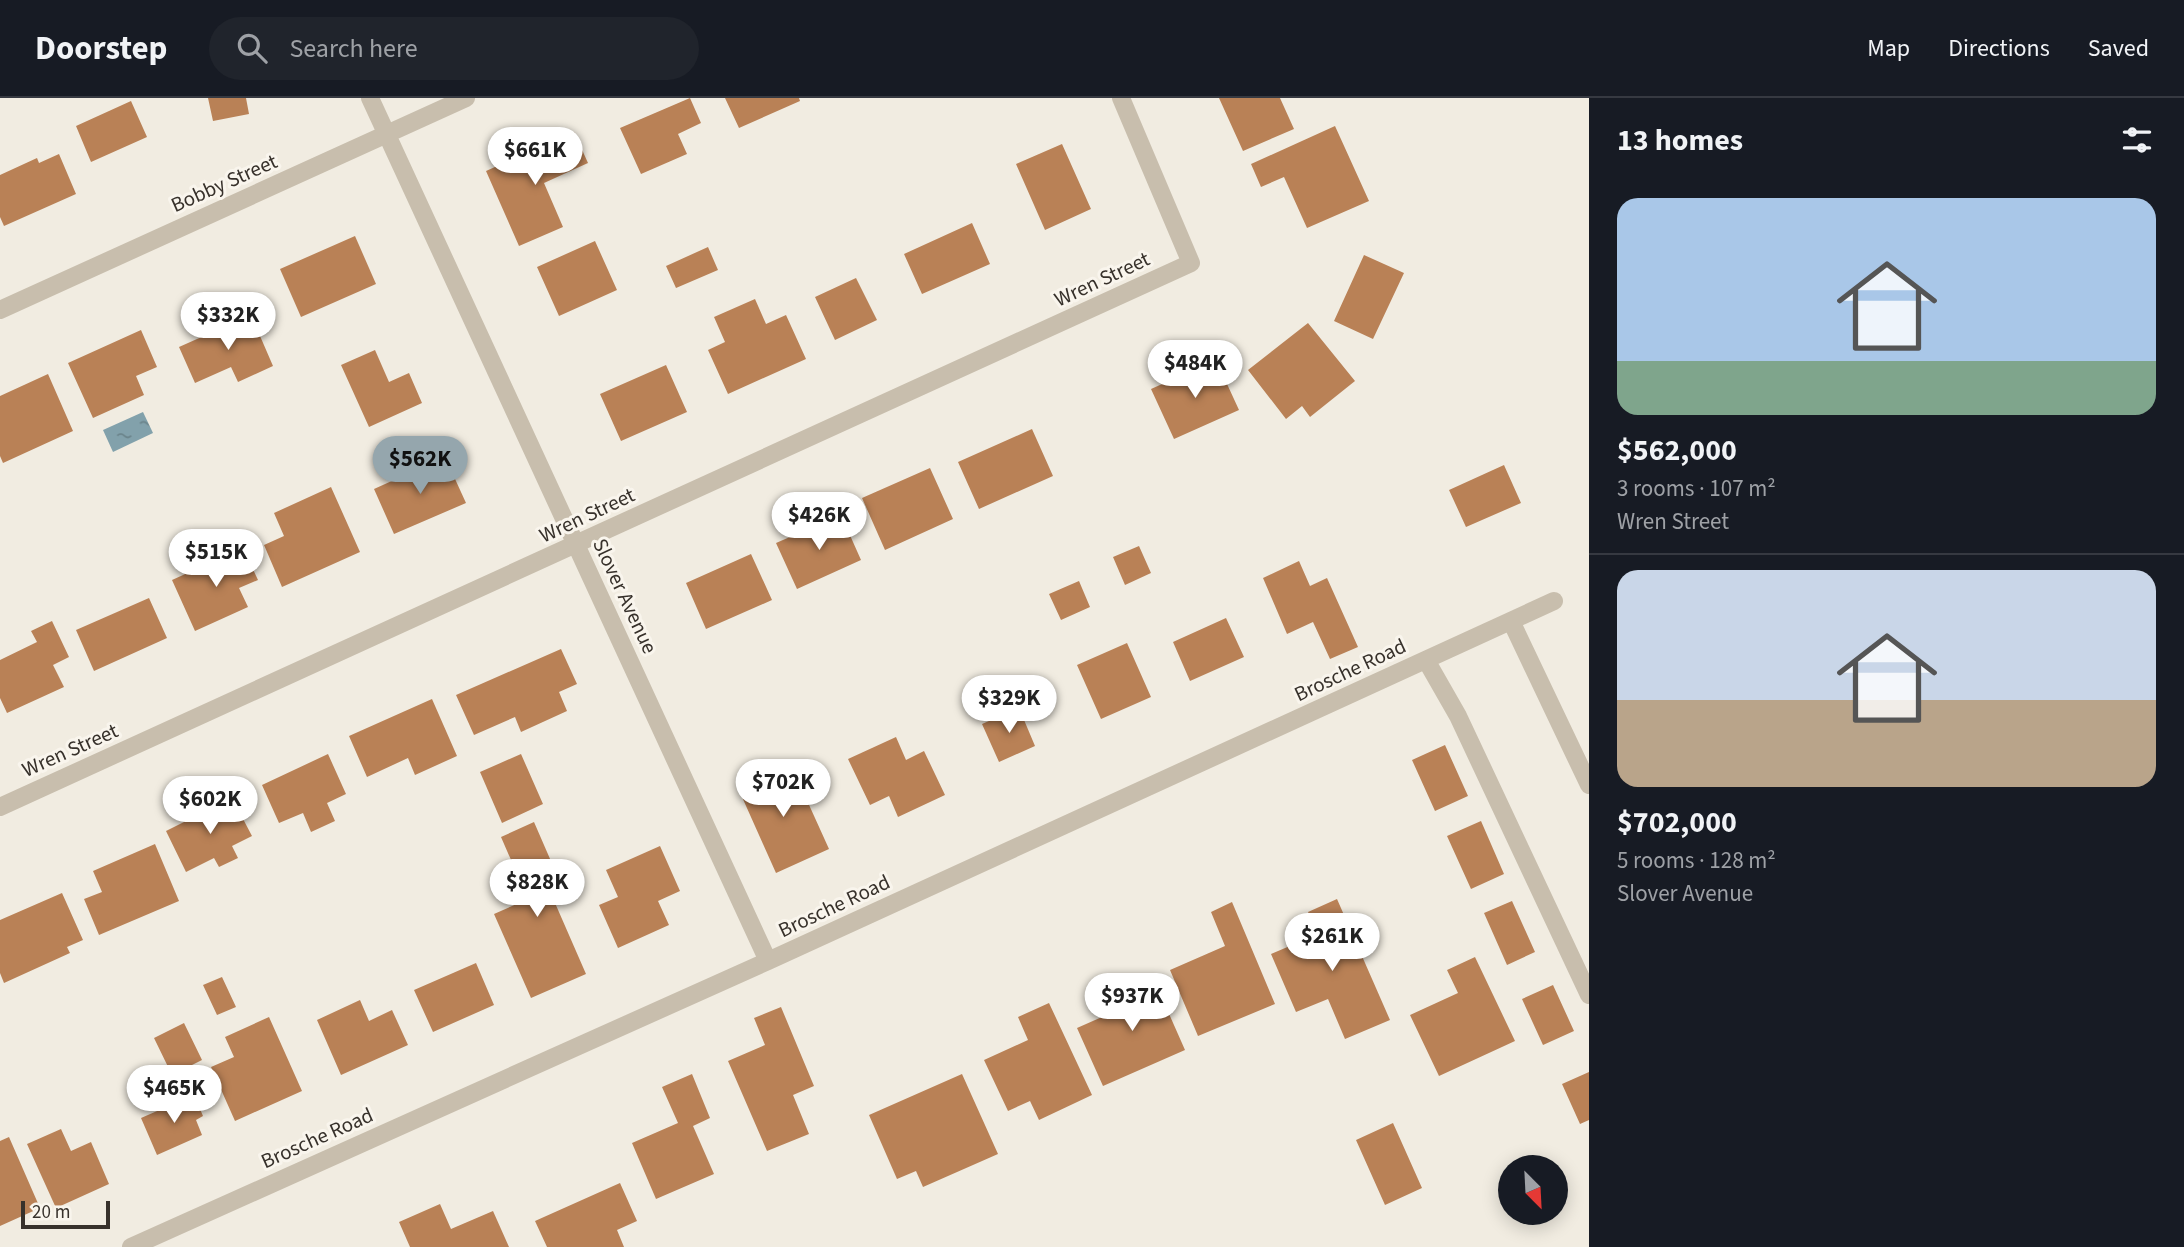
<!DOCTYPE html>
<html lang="en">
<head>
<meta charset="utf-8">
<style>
	:root { --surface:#171b24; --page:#20242c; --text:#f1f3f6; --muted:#9ea1a6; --line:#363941; --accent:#95a6ad }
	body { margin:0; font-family:"Source Sans 3",sans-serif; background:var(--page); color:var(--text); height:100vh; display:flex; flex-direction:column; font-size:26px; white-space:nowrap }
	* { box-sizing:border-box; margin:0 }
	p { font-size:23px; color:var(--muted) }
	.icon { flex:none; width:38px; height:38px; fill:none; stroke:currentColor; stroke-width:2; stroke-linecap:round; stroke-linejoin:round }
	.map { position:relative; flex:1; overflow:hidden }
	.drawer { display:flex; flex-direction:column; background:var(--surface); width:595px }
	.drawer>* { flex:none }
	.needle { width:46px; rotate:156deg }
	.controls { position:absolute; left:1498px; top:1057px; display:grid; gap:14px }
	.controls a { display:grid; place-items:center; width:70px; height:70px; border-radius:50%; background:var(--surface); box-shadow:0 4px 18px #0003; font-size:35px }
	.scale { position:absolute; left:21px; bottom:18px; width:89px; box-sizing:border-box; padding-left:7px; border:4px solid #37312b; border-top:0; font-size:19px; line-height:24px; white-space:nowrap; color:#37312b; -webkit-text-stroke:5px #f9f5ed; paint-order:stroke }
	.price { position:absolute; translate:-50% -60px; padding:0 16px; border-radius:24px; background:#fff; color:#222; font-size:23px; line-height:46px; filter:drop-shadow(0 2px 4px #0008) }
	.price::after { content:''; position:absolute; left:50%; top:42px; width:21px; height:16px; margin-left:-10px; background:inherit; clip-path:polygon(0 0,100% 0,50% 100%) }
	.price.current { background:var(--accent); color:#111 }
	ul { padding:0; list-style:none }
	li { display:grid; align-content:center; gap:14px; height:371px; padding:0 28px }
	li+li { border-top:2px solid var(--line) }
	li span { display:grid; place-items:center; height:217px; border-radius:21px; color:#555 }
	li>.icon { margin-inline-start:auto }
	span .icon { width:126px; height:126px; fill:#fffc; stroke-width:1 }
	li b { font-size:30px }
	h2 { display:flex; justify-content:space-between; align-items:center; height:84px; padding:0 28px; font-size:30px }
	header { display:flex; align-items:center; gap:42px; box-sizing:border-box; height:98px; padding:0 35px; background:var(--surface); border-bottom:2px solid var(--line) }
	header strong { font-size:33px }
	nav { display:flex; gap:38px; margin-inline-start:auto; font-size:24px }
	.search { width:490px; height:63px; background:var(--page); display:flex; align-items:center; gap:18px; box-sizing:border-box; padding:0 24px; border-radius:38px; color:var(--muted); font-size:26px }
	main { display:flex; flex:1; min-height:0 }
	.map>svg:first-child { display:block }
</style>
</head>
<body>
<header>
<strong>Doorstep</strong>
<div class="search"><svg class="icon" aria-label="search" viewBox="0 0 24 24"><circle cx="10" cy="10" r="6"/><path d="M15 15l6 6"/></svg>Search here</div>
<nav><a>Map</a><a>Directions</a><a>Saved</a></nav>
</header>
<main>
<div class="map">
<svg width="1589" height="1149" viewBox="0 0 1589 1149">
	<defs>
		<pattern id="water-ripples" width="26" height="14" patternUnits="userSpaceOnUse" patternTransform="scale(1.75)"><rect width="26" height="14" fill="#82a1ab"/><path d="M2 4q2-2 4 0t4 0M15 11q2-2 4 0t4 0" fill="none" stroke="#6b848b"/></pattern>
	</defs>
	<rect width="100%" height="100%" fill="#f1ece1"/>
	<!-- water -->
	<path fill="url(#water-ripples)" d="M143 314 153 335 113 354 103 332Z"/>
	<!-- building -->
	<path fill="#b98156" d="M208 0H246L249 16 213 23Z
		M690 0 701 25 678 36 687 56 641 76 620 30Z
		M725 0H799L800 3 739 30Z
		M1219 0H1280L1294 31 1243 53Z
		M131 3 147 39 91 64 76 28Z
		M1335 28 1369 103 1307 130 1284 79 1261 89 1251 66Z
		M574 34 588 65 544 85 563 129 519 148 486 73Z
		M1062 46 1091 111 1045 132 1016 66Z
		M59 56 76 96 4 128 0 119V77L37 60 39 65Z
		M972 125 990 166 922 196 904 156Z
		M355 138 376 186 301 219 280 171Z
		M595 143 617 192 559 218 537 169Z
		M708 149 718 172 676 190 666 168Z
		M1364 157 1404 175 1373 241 1334 223Z
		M856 180 877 222 835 242 815 199Z
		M755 201 766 226 786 217 806 261 728 296 708 252 725 244 714 219Z
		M251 217 273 268 238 284 231 269 195 285 179 249Z
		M1308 225 1355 283 1310 319 1302 308 1286 321 1248 272Z
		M141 232 157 269 136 278 144 297 93 320 68 265Z
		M375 252 389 284 409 275 422 305 369 329 341 267Z
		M1216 262 1239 312 1174 341 1151 291Z
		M666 267 687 314 621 343 600 296Z
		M48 276 73 333 3 365 0 358V298Z
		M1032 331 1053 378 979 411 958 364Z
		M445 359 466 405 394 436 374 391Z
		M1504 367 1521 405 1466 429 1449 392Z
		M930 370 953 421 885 452 862 400Z
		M331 389 360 454 282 489 264 447 284 438 274 415Z
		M841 417 861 462 797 491 776 445Z
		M1139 448 1151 475 1125 487 1113 459Z
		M243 450 258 482 239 490 248 509 195 533 172 482Z
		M751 456 772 502 706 531 686 485Z
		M1299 463 1310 488 1327 480 1358 549 1330 561 1313 524 1287 536 1263 480Z
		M1079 483 1090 509 1061 522 1049 496Z
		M149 500 167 540 94 573 76 532Z
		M1226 520 1244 559 1190 583 1173 544Z
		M52 523 69 559 53 567 64 589 7 615 0 600V562L37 544 31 533Z
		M1127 545 1151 599 1101 621 1077 567Z
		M561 551 577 586 559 594 567 613 521 634 515 619 474 637 456 597Z
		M432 601 457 658 415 677 408 660 367 679 349 638Z
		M1019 610 1035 648 999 664 982 626Z
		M896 639 906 662 924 653 945 697 898 719 889 698 870 707 848 661Z
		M1445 647 1468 698 1435 713 1412 662Z
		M328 656 346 696 327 705 335 723 311 734 303 715 279 725 262 687Z
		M521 656 543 706 502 725 480 674Z
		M791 667 829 751 776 775 738 690Z
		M232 700 252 738 232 748 238 760 219 769 214 760 186 774 166 733Z
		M1481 723 1504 776 1471 791 1447 738Z
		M534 724 557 777 545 782 586 876 531 900 494 816 528 801 501 739Z
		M155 746 179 803 99 837 84 801 102 794 93 773Z
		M660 748 680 793 658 803 669 827 618 850 599 807 618 799 606 772Z
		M62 795 83 842 67 849 70 855 4 885 0 875V822Z
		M1337 801 1390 922 1345 941 1328 901 1296 914 1271 856 1318 836 1308 814Z
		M1512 803 1535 854 1507 867 1484 815Z
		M1232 804 1275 906 1198 938 1170 872 1225 848 1211 814Z
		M1475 859 1515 943 1439 978 1410 917 1458 895 1447 872Z
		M476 865 494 907 433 934 414 892Z
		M1151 875 1185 952 1103 988 1077 930 1120 911 1112 892Z
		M222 879 236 909 217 917 203 887Z
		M1553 887 1574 933 1543 947 1522 901Z
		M360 902 369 923 392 912 408 947 341 977 317 922Z
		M1049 905 1092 997 1039 1022 1030 1003 1008 1013 984 962 1028 942 1018 919Z
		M781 909 814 988 793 997 809 1036 767 1053 728 963 765 947 754 920Z
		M269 919 302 993 235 1023 211 969 234 959 225 939Z
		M184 925 202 962 172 977 154 940Z
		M1589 974V1022L1580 1026 1562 986Z
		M692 976 710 1020 693 1028 714 1076 656 1101 632 1045 678 1025 662 989Z
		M962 976 998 1056 923 1089 916 1073 897 1081 869 1017Z
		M194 997 203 1018 196 1022 202 1037 157 1057 141 1020Z
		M1393 1025 1422 1090 1385 1107 1356 1042Z
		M61 1031 71 1053 91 1044 109 1086 56 1110 27 1046Z
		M9 1039 40 1110 0 1128V1043Z
		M620 1085 637 1123 617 1132 624 1149H547L535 1123Z
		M440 1106 451 1131 493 1113 509 1149H410L399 1124Z"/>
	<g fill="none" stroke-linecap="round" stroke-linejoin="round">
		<!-- street -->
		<path stroke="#c8bead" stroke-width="18" d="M370 0 768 863
			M0 212 466 0
			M1511 523 1589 687
			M1426 562 1458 618 1589 897
			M0 709 1191 165 1121 0
			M131 1149 768 863 1554 503"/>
	</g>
	<g text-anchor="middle" stroke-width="6" stroke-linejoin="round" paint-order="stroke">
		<!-- street labels -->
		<g font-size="21" fill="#37312b" stroke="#f9f5ed">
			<text transform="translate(224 85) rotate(-24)" y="7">Bobby Street</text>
			<text transform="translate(1102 181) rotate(-25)" y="7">Wren Street</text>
			<text transform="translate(587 417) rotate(-25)" y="7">Wren Street</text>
			<text transform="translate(625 498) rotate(65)" y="7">Slover Avenue</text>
			<text transform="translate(1350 572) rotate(-25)" y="7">Brosche Road</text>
			<text transform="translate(70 652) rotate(-24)" y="7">Wren Street</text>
			<text transform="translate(834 808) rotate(-25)" y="7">Brosche Road</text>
			<text transform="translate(317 1040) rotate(-24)" y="7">Brosche Road</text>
		</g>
	</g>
</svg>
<div class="controls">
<a><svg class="needle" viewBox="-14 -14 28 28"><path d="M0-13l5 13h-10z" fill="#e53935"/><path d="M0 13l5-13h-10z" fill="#9ea1a6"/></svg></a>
</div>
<div class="scale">20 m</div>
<b class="price" style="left:535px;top:89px">$661K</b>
<b class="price" style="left:228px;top:254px">$332K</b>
<b class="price" style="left:1195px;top:302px">$484K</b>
<b class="price current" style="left:420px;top:398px">$562K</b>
<b class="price" style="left:819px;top:454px">$426K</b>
<b class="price" style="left:216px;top:491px">$515K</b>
<b class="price" style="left:1009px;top:637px">$329K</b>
<b class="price" style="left:783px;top:721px">$702K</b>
<b class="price" style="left:210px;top:738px">$602K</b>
<b class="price" style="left:537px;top:821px">$828K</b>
<b class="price" style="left:1332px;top:875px">$261K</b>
<b class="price" style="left:1132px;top:935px">$937K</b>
<b class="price" style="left:174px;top:1027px">$465K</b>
</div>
<section class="drawer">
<h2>13 homes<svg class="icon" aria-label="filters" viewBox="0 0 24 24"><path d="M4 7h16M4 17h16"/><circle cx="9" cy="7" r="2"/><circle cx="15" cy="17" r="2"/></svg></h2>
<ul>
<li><span style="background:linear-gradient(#a9c7e8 75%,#7fa58c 0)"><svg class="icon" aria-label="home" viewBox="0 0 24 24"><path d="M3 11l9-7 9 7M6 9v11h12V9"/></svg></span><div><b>$562,000</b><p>3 rooms · 107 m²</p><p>Wren Street</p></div></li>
<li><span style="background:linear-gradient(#c9d6e8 60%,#b9a48a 0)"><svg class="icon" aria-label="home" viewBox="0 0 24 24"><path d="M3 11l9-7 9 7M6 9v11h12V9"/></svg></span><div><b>$702,000</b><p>5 rooms · 128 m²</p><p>Slover Avenue</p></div></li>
</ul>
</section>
</main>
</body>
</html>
